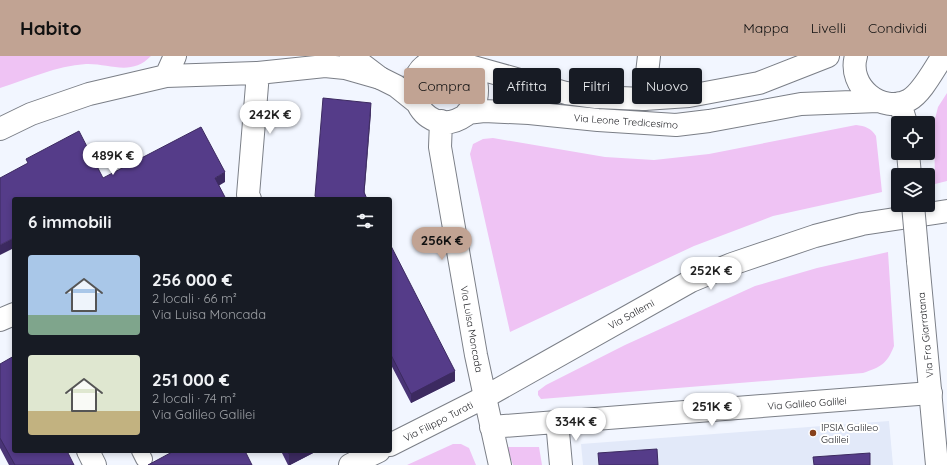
<!DOCTYPE html>
<html lang="it">
<head>
<meta charset="utf-8">
<style>
	:root { --surface:#171b24; --page:#242831; --text:#f1f3f6; --muted:#9ea1a6; --accent:#c1a393 }
	body { margin:0; font-family:Quicksand,sans-serif; background:var(--page); color:var(--text); height:100vh; display:flex; flex-direction:column; font-size:15px; white-space:nowrap }
	* { box-sizing:border-box; margin:0 }
	p { font-size:13px; color:var(--muted) }
	.icon { flex:none; width:22px; height:22px; fill:none; stroke:currentColor; stroke-width:2; stroke-linecap:round; stroke-linejoin:round }
	.map { position:relative; flex:1; overflow:hidden }
	.drawer { position:absolute; left:12px; top:141px; width:380px; height:256px; display:flex; flex-direction:column; background:var(--surface); border-radius:4px; box-shadow:0 2px 6px #0003 }
	.drawer>* { flex:none }
	.top-card { position:absolute; left:404px; top:12px; width:380px; height:36px; display:flex; gap:8px }
	.buttons { position:absolute; left:891px; top:60px; display:grid; gap:8px }
	.buttons a { display:grid; place-items:center; width:44px; height:44px; border-radius:4px; background:var(--surface); box-shadow:0 2px 6px #0003; font-size:20px }
	.price { position:absolute; translate:-50% -34px; padding:0 9px; border-radius:14px; background:#fff; color:#222; font-size:13px; line-height:26px; filter:drop-shadow(0 1px 2px #0008) }
	.price::after { content:''; position:absolute; left:50%; top:24px; width:12px; height:9px; margin-left:-6px; background:inherit; clip-path:polygon(0 0,100% 0,50% 100%) }
	.price.selected { background:var(--accent); color:#111 }
	ul { padding:0; list-style:none }
	li { display:flex; align-items:center; gap:12px; height:100px; padding:0 16px }
	li span { display:grid; place-items:center; flex:none; width:112px; height:80px; border-radius:4px; color:#555 }
	li>.icon { margin-inline-start:auto }
	span .icon { width:48px; height:48px; fill:#fffc; stroke-width:1 }
	li b { font-size:17px }
	h2 { display:flex; justify-content:space-between; align-items:center; height:48px; padding:0 16px; font-size:17px }
	.chip { padding:0 14px; border-radius:4px; background:var(--surface); box-shadow:0 2px 6px #0003; font-size:14px; line-height:36px }
	.chip.selected { background:var(--accent); color:#111 }
	header { display:flex; align-items:center; gap:24px; box-sizing:border-box; height:56px; padding:0 20px; background:var(--accent); color:#111 }
	header strong { font-size:19px }
	nav { display:flex; gap:22px; margin-inline-start:auto; font-size:14px }
	.map>svg:first-child { display:block }
</style>
</head>
<body>
<header>
<strong>Habito</strong>
<nav><a>Mappa</a><a>Livelli</a><a>Condividi</a></nav>
</header>
<div class="map">
<svg width="947" height="409" viewBox="0 0 947 409">
	<rect width="100%" height="100%" fill="#f2f6ff"/>
	<!-- built -->
	<path fill="#e2e9f9" d="M889 365 893 409H583L581 388Z"/>
	<!-- green -->
	<path fill="#efc3f4" d="M0 0H151C131 21 109 7 86 8 56 10 28 23 0 32Z
		M947 37V125L935 128 934 67 938 51Z
		M856 69C865 70 871 72 876 80L882 136 773 160 694 190 510 276 470 98 473 88 483 83 493 82 605 101 654 104 709 98Z
		M888 196 894 290C887 308 881 311 863 317L541 343 538 339V335L546 329 625 289 755 230 817 212Z
		M453 388H461L469 392 476 409H407Z
		M507 391H539L542 409H513Z"/>
	<g fill="none" stroke-linecap="round" stroke-linejoin="round">
		<defs>
			<path id="lane" d="M140 395 144 403"/>
			<path id="street" d="M166 20 175 0
				M644 43 649 0
				M0 73 31 58 89 38 166 20 258 17 325 10 345 12 380 22
				M250 143 248 139 258 17
				M0 264 14 258
				M557 365 561 409
				M491 371 931 337
				M390 389 485 341 500 409
				M88 395 95 409
				M350 409 379 395"/>
			<path id="secondary" d="M351 0 380 22 396 30 416 46
				M441 0C450 3 459 3 467 10 480 22 481 47 466 59 421 91 385 8 447 2
				M856 0C847 30 882 59 909 44 922 37 934 13 943 0
				M466 9 566 37 596 41 644 43 689 40 759 27 828 0
				M900 47 906 67
				M467 57 484 55 529 57 598 64 676 69 709 65 801 48 878 45
				M441 65 440 91 476 299 485 341 691 225 732 208 815 180 862 168 947 155
				M908 97 910 119
				M918 205 937 409"/>
		</defs>
		<!-- lane casing -->
		<use href="#lane" stroke="#7b7f87" stroke-width="18"/>
		<!-- street casing -->
		<use href="#street" stroke="#7b7f87" stroke-width="24"/>
		<!-- secondary casing -->
		<use href="#secondary" stroke="#7b7f87" stroke-width="24"/>
		<!-- lane -->
		<use href="#lane" stroke="#fff" stroke-width="16"/>
		<!-- street -->
		<use href="#street" stroke="#fff" stroke-width="22"/>
		<!-- secondary -->
		<use href="#secondary" stroke="#fff" stroke-width="22"/>
		<defs>
			<path id="secondary-bridge" d="M913 149 918 205"/>
		</defs>
		<!-- secondary-bridge casing -->
		<use href="#secondary-bridge" stroke="#7b7f87" stroke-width="24" stroke-linecap="butt"/>
		<!-- secondary-bridge -->
		<use href="#secondary-bridge" stroke="#fff" stroke-width="22"/>
	</g>
	<!-- wall -->
	<path fill="#493476" d="M390 188 455 325 411 347 390 307Z
		M0 308 74 409H9L0 392Z
		M281 395H317L290 409H288Z"/>
	<!-- shaded-wall -->
	<path fill="#3c2a60" d="M371 47V57L364 143V136Z
		M225 116V126L215 132V122Z
		M14 182V192L0 199V189Z
		M455 315V325L411 347V338Z
		M294 395H317L290 409H289V398Z"/>
	<!-- building -->
	<path fill="#553c89" stroke="#3c2a60" d="M323 42 371 47 364 136 367 143H317L315 140Z
		M201 71 225 116 215 122 226 143H14V182L0 189V122L28 107 26 103 79 75 103 122Z
		M390 188 455 315 411 338 390 297Z
		M14 300V395H67L74 409H15L0 382V308Z
		M657 393 658 409H599L598 397Z
		M174 395H245L252 409H148Z
		M287 395H294L289 398Z
		M870 397V409H814L813 401Z"/>
	<!-- markers -->
	<circle fill="#87411b" stroke="#fff" stroke-width="1.5" cx="813" cy="377" r="4"/>
	<g text-anchor="middle" stroke-width="4" stroke-linejoin="round" paint-order="stroke">
		<!-- street labels -->
		<g font-size="10" fill="#1d1e22" stroke="#fff">
			<text transform="translate(626 65) rotate(4)" y="4">Via Leone Tredicesimo</text>
			<text transform="translate(631 258) rotate(-29)" y="4">Via Sallemi</text>
			<text transform="translate(472 273) rotate(80)" y="4">Via Luisa Moncada</text>
			<text transform="translate(925 279) rotate(-96)" y="4">Via Fra Giarratana</text>
			<text transform="translate(807 347) rotate(-4)" y="4">Via Galileo Galilei</text>
			<text transform="translate(438 365) rotate(-27)" y="4">Via Filippo Turati</text>
		</g>
		<!-- poi labels -->
		<g font-size="10" fill="#1d1e22" stroke="#fff" text-anchor="start">
			<text x="821" y="375">IPSIA Galileo<tspan x="821" dy="12">Galilei</tspan></text>
		</g>
	</g>
</svg>
<div class="buttons">
<a><svg class="icon" aria-label="locate" viewBox="0 0 24 24"><circle cx="12" cy="12" r="6"/><path d="M12 2v4M12 18v4M2 12h4M18 12h4"/></svg></a>
<a><svg class="icon" aria-label="layers" viewBox="0 0 24 24"><path d="M12 4l9 5-9 5-9-5zM3 14l9 5 9-5"/></svg></a>
</div>
<b class="price" style="left:270px;top:79px">242K €</b>
<b class="price" style="left:113px;top:120px">489K €</b>
<b class="price selected" style="left:442px;top:205px">256K €</b>
<b class="price" style="left:711px;top:235px">252K €</b>
<b class="price" style="left:712px;top:371px">251K €</b>
<b class="price" style="left:576px;top:386px">334K €</b>
<div class="top-card">
<a class="chip selected">Compra</a>
<a class="chip">Affitta</a>
<a class="chip">Filtri</a>
<a class="chip">Nuovo</a>
</div>
<section class="drawer">
<h2>6 immobili<svg class="icon" aria-label="filters" viewBox="0 0 24 24"><path d="M4 7h16M4 17h16"/><circle cx="9" cy="7" r="2"/><circle cx="15" cy="17" r="2"/></svg></h2>
<ul>
<li><span style="background:linear-gradient(#a9c7e8 75%,#7fa58c 0)"><svg class="icon" aria-label="home" viewBox="0 0 24 24"><path d="M3 11l9-7 9 7M6 9v11h12V9"/></svg></span><div><b>256 000 €</b><p>2 locali · 66 m²</p><p>Via Luisa Moncada</p></div></li>
<li><span style="background:linear-gradient(#dfe7d0 70%,#c2b280 0)"><svg class="icon" aria-label="home" viewBox="0 0 24 24"><path d="M3 11l9-7 9 7M6 9v11h12V9"/></svg></span><div><b>251 000 €</b><p>2 locali · 74 m²</p><p>Via Galileo Galilei</p></div></li>
</ul>
</section>
</div>
</body>
</html>
